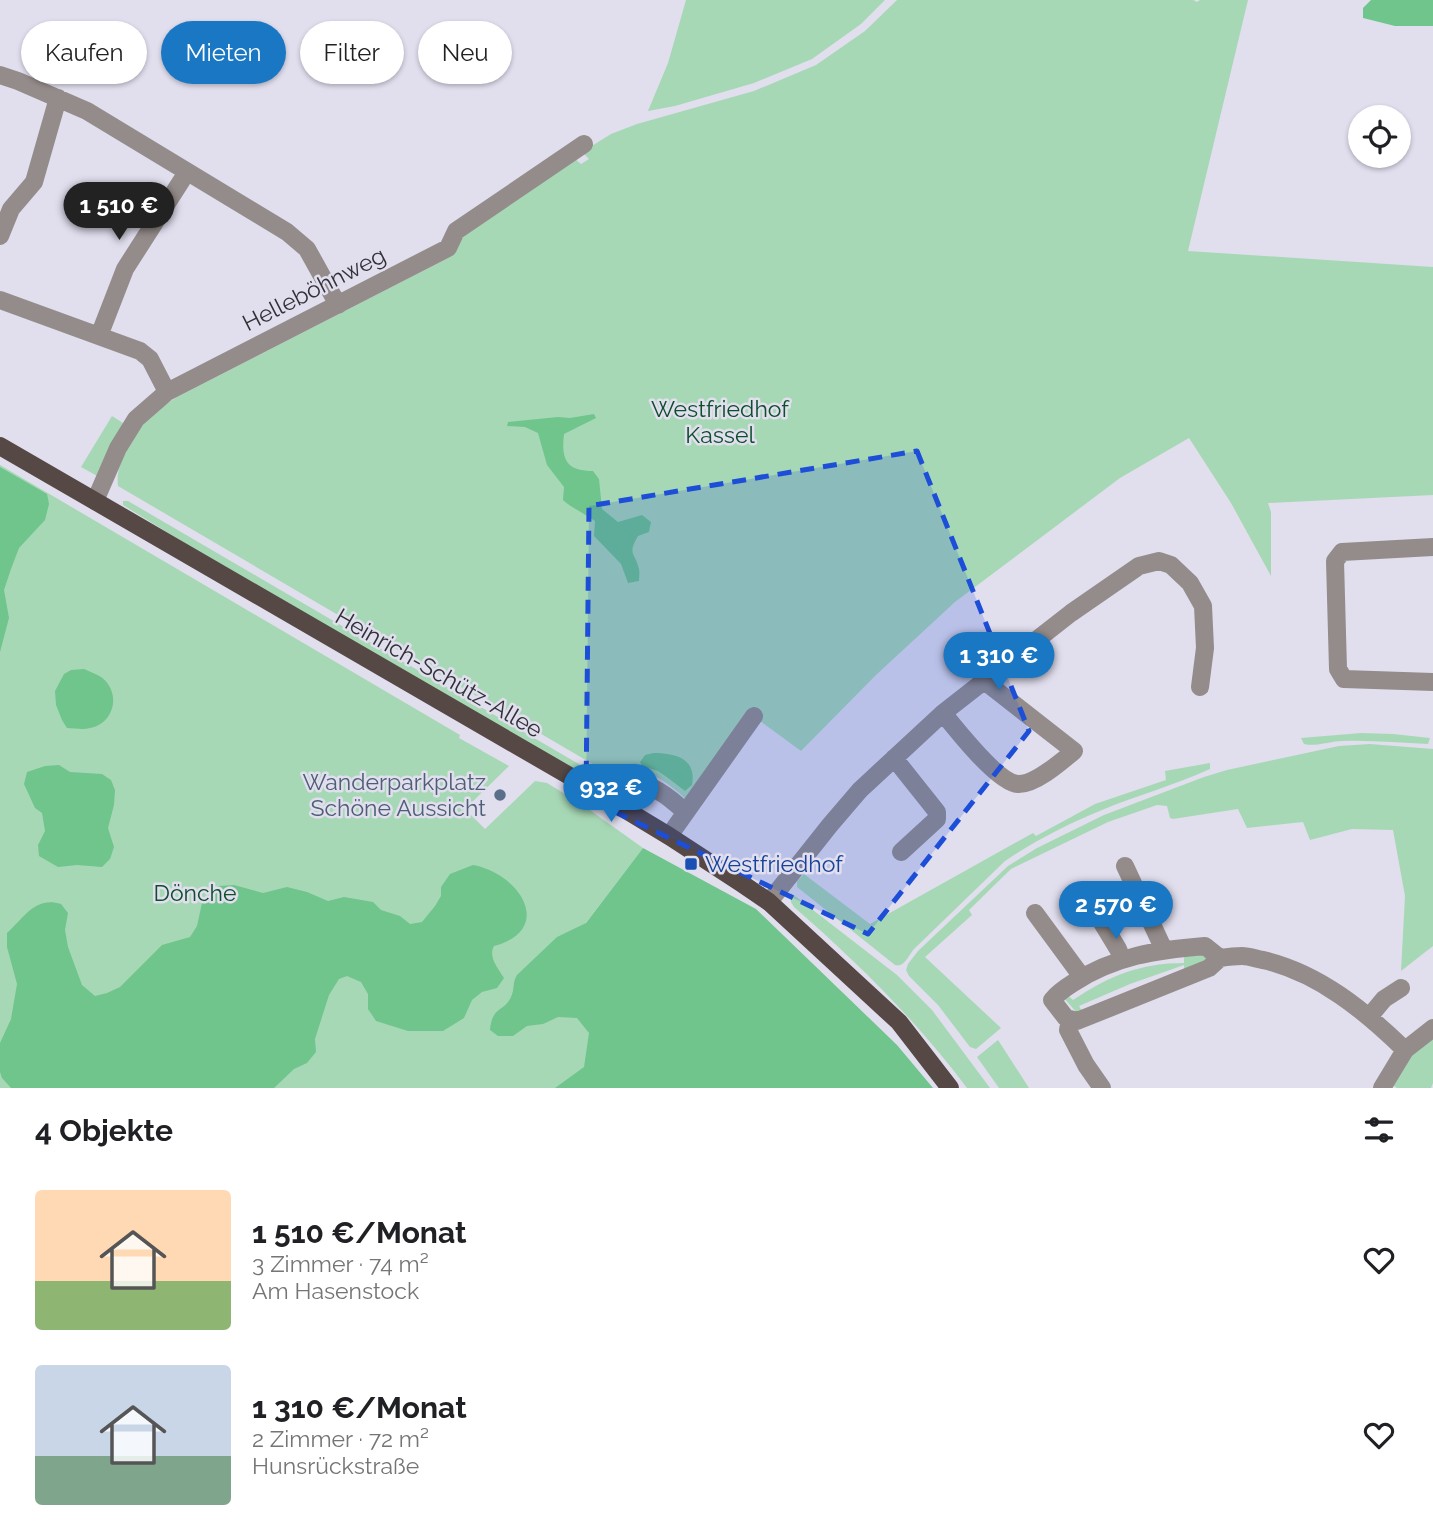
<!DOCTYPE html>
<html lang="de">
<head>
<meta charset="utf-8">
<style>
	:root { --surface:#fff; --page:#f2f2f2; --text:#202124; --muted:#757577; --accent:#1a77c4 }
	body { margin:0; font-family:Raleway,sans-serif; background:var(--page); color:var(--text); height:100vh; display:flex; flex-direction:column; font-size:26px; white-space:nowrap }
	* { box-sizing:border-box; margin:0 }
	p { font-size:23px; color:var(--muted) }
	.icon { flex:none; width:38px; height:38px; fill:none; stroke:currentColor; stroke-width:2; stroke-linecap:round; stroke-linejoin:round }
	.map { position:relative; height:1088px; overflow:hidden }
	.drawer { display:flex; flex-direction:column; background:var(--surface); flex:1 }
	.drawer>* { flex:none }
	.top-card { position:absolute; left:21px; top:21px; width:700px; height:63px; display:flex; gap:14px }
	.controls { position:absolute; left:1348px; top:105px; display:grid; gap:14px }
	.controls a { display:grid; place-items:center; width:63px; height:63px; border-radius:50%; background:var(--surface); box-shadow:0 2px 5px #0004; font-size:35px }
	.price { position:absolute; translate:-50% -60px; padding:0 16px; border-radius:24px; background:var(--accent); color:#fff; font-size:23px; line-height:46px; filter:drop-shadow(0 2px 4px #0008) }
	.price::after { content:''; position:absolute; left:50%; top:42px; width:21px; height:16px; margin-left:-10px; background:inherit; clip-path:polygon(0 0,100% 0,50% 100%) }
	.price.active { background:#222; color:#fff }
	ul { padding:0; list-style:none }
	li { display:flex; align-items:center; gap:21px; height:175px; padding:0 35px }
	li span { display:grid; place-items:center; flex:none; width:196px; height:140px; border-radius:7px; color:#555 }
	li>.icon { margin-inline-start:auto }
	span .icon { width:84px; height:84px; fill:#fffc; stroke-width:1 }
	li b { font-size:30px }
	h2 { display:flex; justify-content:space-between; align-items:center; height:84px; padding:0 35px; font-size:30px }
	.pill { padding:0 24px; border-radius:32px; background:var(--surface); box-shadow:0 2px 5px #0004; font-size:24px; line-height:63px }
	.pill.active { background:var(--accent); color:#fff }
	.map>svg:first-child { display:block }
</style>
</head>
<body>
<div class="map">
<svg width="1433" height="1088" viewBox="0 0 1433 1088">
	<rect width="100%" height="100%" fill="#e1deee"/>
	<!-- green -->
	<path fill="#a7d8b5" d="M686 0H885L861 24 812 59 754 83 675 106 648 111 668 63Z
		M897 0H1193L1197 2 1200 0H1248L1188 251 1433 267V495L1268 503 1271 512V576L1231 503 1189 438 1120 478 955 602 876 675 801 751 749 713 686 799C671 786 639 757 620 777L613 776 118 486C115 462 133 434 150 417 158 409 168 403 177 397L452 256 464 234 574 158 581 164 589 159 582 152 611 134 637 124 754 91 816 65 865 31Z
		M112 416 126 425 99 477 81 467Z
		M0 465 460 735 459 738 509 766 465 809 485 829 535 781 547 783 580 803 643 848 585 924 691 1088H0Z
		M123 501H128L613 784 604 785 538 749 191 547 123 505Z
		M1361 733 1393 734 1430 738 1428 744C1400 743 1372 740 1343 741 1330 741 1317 747 1304 744L1301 738Z
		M1370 744 1433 749V946L1401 971 1405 896 1393 830 1352 829 1310 840 1303 822 1247 828 1238 809 1173 819 1170 818 1167 806 1157 805 1108 822 1011 869 969 910 972 915 925 957 1001 1028 976 1049 970 1047 938 1005 909 976 906 970 908 964 918 951 1008 866 1037 848 1104 815 1204 777 1227 770 1339 746Z
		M1210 763V769C1175 785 1138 795 1102 810 1070 823 1034 841 1005 861L914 949C909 955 904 968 895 965L797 887V881L804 874 870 924 1033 833 1036 836 1095 804 1166 780 1165 771Z
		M791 893 897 975 932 1010 990 1088H967C917 1021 857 962 794 907L791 902Z
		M1184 953H1206L1207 964 1184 973V965L1130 984 1079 1006 1084 1014H1078L1063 997 1066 994 1073 1000C1109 976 1140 963 1184 963Z
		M1433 1037V1083L1431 1088H1397L1392 1085 1411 1054Z
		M998 1040 1029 1088H999L977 1057Z"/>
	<!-- forest -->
	<path fill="#6fc58c" d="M1371 0H1433V26H1395L1363 18V8Z
		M594 414 596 418 564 434C561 459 566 471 593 471L599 479 602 509 618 522 642 515 651 522 649 532 638 536C627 555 635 552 639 569 640 573 639 577 639 581L628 583 621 564 594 536 595 521C584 513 573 509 563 500L564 487 547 465 538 433 525 427 507 426 508 422 558 417 570 418Z
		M0 467 47 494 49 504 45 520 19 548 11 569 4 590 9 618 0 652Z
		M84 669C93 673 103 676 108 684 120 701 110 725 90 728 83 730 74 728 67 728L62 720 56 705 55 691 64 674 71 670Z
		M653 753C675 753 697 758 692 785L685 791 668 778 658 771 642 766 640 762 645 755Z
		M59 765 70 772 102 774 111 780 115 790 114 805 108 828 114 847 110 859 102 867 77 865 58 867 39 856 38 845 45 831 42 813 35 808 24 784 27 772 45 766Z
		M643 848 756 909 897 1045 933 1088H555L584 1067 589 1033 577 1018 558 1017 543 1024 527 1026 513 1036H498L490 1030C492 1006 504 1012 511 997 515 989 512 983 517 975L557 937 586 923Z
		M473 865C519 873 556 929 494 946 488 957 498 968 504 978L497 988 482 992 472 1000 464 1018 443 1031H408L376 1021 368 1009V994L361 982 347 976 339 979 329 995 315 1039 316 1052 307 1063 294 1069 274 1088H11L2 1078 0 1072V1043L11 1019 17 984 7 947V933C24 918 35 896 61 904L68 913 65 930 68 947 82 985 95 996 107 993 120 987 162 945 190 937 197 926 202 903 209 894 219 886 234 885 263 893 287 887 307 892 328 901 344 897 373 902 381 910 400 916 410 924 422 922 435 906 441 896V887L450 874Z"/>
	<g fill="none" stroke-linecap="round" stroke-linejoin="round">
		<!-- minor -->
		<path stroke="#948c8a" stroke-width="18" d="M0 75 18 81 87 111 287 232 307 249 338 305
			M0 236 11 209 34 182 58 98
			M0 300 140 351 150 359 167 392
			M99 336 125 269 187 172
			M95 501 118 448 136 419 167 392 448 248 456 231 584 144
			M1433 547 1342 552 1335 561 1338 669 1344 679 1433 682
			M943 713C956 729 998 783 1018 784 1035 785 1062 761 1074 751L983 680
			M894 758 937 812V819L901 852
			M610 800C615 796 620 787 626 784 643 775 674 801 685 812
			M669 836 754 716
			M1125 866 1164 950
			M769 902 830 825 860 790 943 713 1071 613 1139 566 1159 561 1171 565 1190 583 1203 606 1205 648 1200 687
			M1095 911 1118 949 1122 959
			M1035 913 1082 977
			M1220 958 1209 968 1077 1021 1066 1018 1052 1000C1058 993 1065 988 1073 983 1115 956 1156 950 1205 946L1220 958C1227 957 1235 956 1242 956 1249 956 1257 959 1263 960 1319 973 1365 1011 1405 1050
			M1369 1017 1384 999 1401 988
			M1070 1019 1068 1030 1086 1065 1102 1088
			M1382 1088 1405 1050 1433 1028"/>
		<!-- major -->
		<path stroke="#554845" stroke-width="18" d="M0 446 573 778 669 836 741 883 769 902 899 1022 950 1088"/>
	</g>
	<!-- marked area -->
	<path fill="#1d4ed8" fill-opacity="0.2" stroke="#1d4ed8" stroke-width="5" stroke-dasharray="14 9" stroke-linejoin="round" d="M917 451 1029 731 868 934 586 798 589 506Z"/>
	<!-- markers -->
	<circle fill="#5c6f8a" stroke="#e1deee" stroke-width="2.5" cx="500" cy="795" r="7"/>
	<rect fill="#1a4fb4" stroke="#e1deee" stroke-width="2.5" x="684" y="857" width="14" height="14" rx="3.5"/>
	<g text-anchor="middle" stroke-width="5" stroke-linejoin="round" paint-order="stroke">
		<!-- street labels -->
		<g font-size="23" fill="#323137" stroke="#e1deee">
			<text transform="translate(314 289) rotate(-27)" y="8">Helleböhnweg</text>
			<text transform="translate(439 673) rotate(30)" y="8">Heinrich-Schütz-Allee</text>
		</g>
		<!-- park labels -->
		<g font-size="23" fill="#0d4f2b" stroke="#e1deee">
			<text x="720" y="417">Westfriedhof<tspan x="720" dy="26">Kassel</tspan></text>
			<text x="195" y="901">Dönche</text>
		</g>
		<!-- service labels -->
		<g font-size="23" fill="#4e5e75" stroke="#e1deee" text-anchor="end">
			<text x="486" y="790">Wanderparkplatz<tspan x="486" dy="26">Schöne Aussicht</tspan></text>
		</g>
		<!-- transit labels -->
		<g font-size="23" fill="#164399" stroke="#e1deee" text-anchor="start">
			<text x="705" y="872">Westfriedhof</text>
		</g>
	</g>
</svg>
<div class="controls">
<a><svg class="icon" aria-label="locate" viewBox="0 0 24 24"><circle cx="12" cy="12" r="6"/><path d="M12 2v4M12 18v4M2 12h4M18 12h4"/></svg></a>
</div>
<b class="price active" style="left:119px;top:242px">1 510 €</b>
<b class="price" style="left:999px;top:692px">1 310 €</b>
<b class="price" style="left:611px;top:824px">932 €</b>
<b class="price" style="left:1116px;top:941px">2 570 €</b>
<div class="top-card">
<a class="pill">Kaufen</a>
<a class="pill active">Mieten</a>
<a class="pill">Filter</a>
<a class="pill">Neu</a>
</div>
</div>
<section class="drawer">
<h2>4 Objekte<svg class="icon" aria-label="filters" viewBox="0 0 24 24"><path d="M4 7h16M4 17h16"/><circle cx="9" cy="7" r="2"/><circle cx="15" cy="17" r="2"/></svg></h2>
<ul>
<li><span style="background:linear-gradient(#ffd9b3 65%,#8fb573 0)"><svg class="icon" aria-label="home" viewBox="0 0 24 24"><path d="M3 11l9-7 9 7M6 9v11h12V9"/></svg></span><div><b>1 510 €/Monat</b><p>3 Zimmer · 74 m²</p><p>Am Hasenstock</p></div><svg class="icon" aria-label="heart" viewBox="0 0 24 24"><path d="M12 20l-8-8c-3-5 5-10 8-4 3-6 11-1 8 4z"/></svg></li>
<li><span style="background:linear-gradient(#c9d6e8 65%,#7fa58c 0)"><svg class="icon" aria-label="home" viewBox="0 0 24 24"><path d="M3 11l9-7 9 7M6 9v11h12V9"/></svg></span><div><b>1 310 €/Monat</b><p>2 Zimmer · 72 m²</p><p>Hunsrückstraße</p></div><svg class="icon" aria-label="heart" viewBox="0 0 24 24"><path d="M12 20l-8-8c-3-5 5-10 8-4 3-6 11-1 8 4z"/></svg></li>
</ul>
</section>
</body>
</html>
